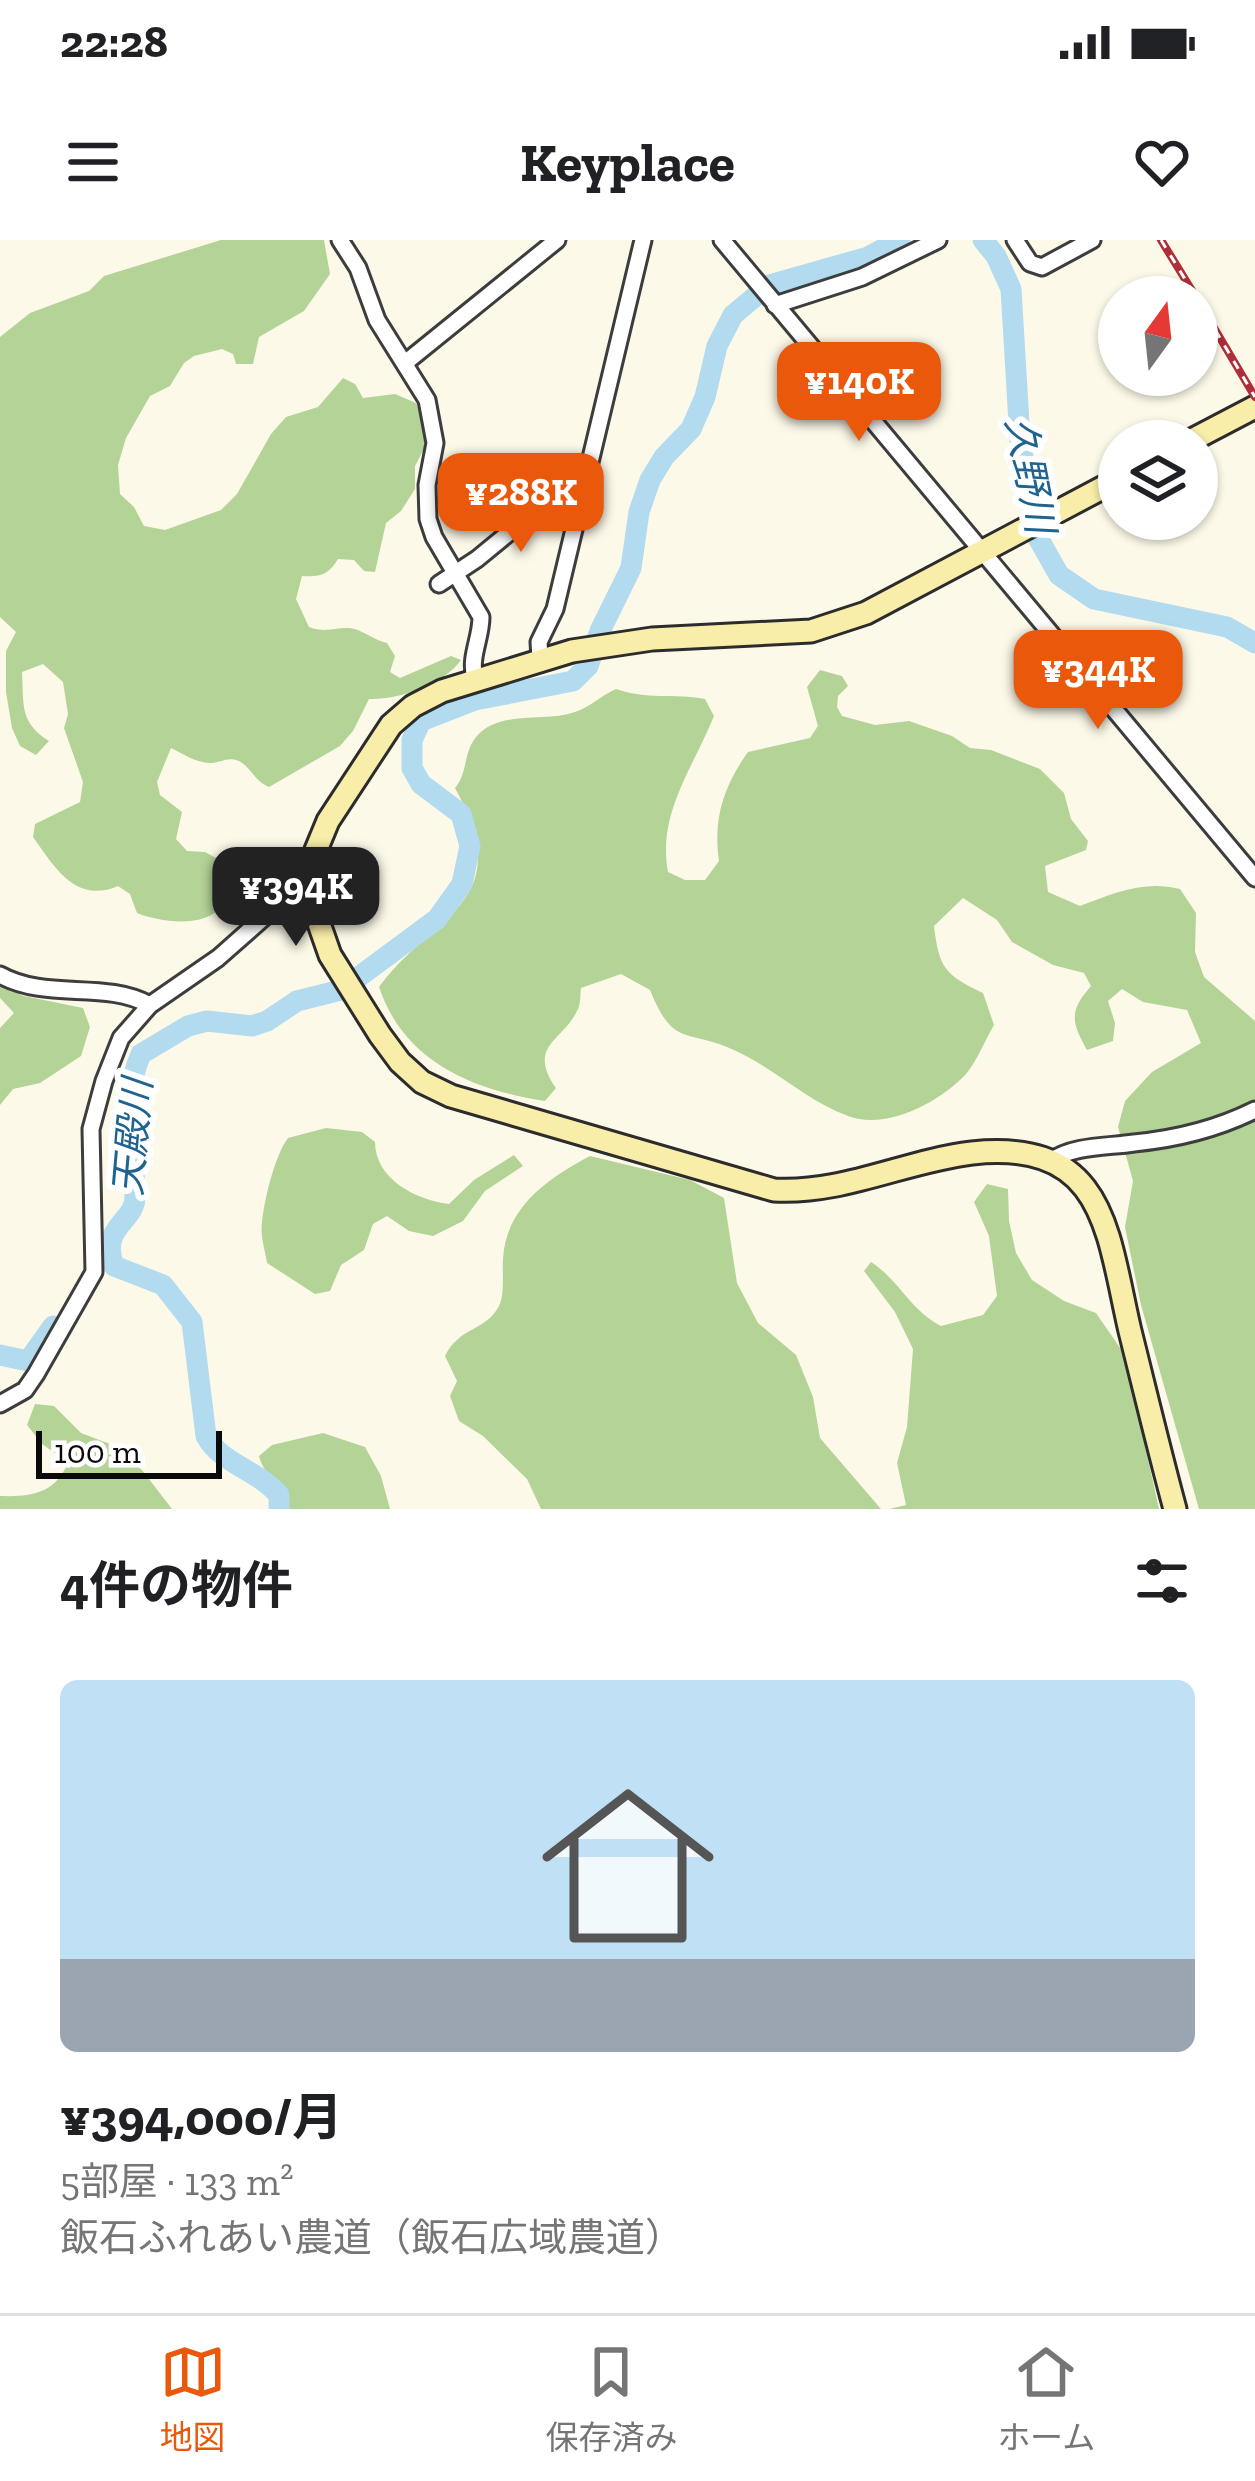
<!DOCTYPE html>
<html lang="ja">
<head>
<meta charset="utf-8">
<style>
	:root { --surface:#fff; --page:#f6f6f6; --text:#202124; --muted:#757577; --line:#e0e0e0; --accent:#ea580c }
	body { margin:0; font-family:"Zilla Slab","Noto Sans JP",serif; background:var(--page); color:var(--text); height:100vh; display:flex; flex-direction:column; font-size:45px; white-space:nowrap }
	* { box-sizing:border-box; margin:0 }
	p { font-size:39px; color:var(--muted) }
	.icon { flex:none; width:66px; height:66px; fill:none; stroke:currentColor; stroke-width:2; stroke-linecap:round; stroke-linejoin:round }
	.map { position:relative; height:1269px; overflow:hidden }
	.drawer { display:flex; flex-direction:column; background:var(--surface); flex:1 }
	.drawer>* { flex:none }
	.needle { width:78px; rotate:15deg }
	.tools { position:absolute; left:1098px; top:36px; display:grid; gap:24px }
	.tools a { display:grid; place-items:center; width:120px; height:120px; border-radius:50%; background:var(--surface); box-shadow:0 3px 9px #0004; font-size:60px }
	.scale { position:absolute; left:36px; bottom:30px; width:186px; box-sizing:border-box; padding-left:12px; border:6px solid #0a0a0a; border-top:0; font-size:33px; line-height:42px; white-space:nowrap; color:#0a0a0a; -webkit-text-stroke:9px #fff; paint-order:stroke }
	.price { position:absolute; translate:-50% -102px; padding:0 27px; border-radius:24px; background:var(--accent); color:#fff; font-size:39px; line-height:78px; filter:drop-shadow(0 3px 6px #0008) }
	.price::after { content:''; position:absolute; left:50%; top:72px; width:36px; height:27px; margin-left:-18px; background:inherit; clip-path:polygon(0 0,100% 0,50% 100%) }
	.price.active { background:#222; color:#fff }
	ul { padding:0; list-style:none }
	li { display:grid; align-content:center; gap:24px; height:636px; padding:0 60px }
	li+li { border-top:3px solid var(--line) }
	li span { display:grid; place-items:center; height:372px; border-radius:18px; color:#555 }
	li>.icon { margin-inline-start:auto }
	span .icon { width:216px; height:216px; fill:#fffc; stroke-width:1 }
	li b { font-size:51px }
	h2 { display:flex; justify-content:space-between; align-items:center; height:144px; padding:0 60px; font-size:51px }
	.status { display:flex; justify-content:space-between; align-items:center; height:84px; padding:0 60px; background:var(--surface); direction:ltr }
	.status svg { height:33px; fill:currentColor }
	header { display:flex; justify-content:space-between; align-items:center; height:156px; padding:0 60px; background:var(--surface); font-size:54px; font-weight:800 }
	.tab-bar { display:flex; justify-content:space-around; align-items:center; height:168px; border-top:3px solid var(--line); background:var(--surface); font-size:33px; color:var(--muted) }
	.tab-bar a { display:grid; justify-items:center; gap:6px }
	.tab-bar .active { color:var(--accent) }
	.map>svg:first-child { display:block }
</style>
</head>
<body>
<div class="status"><b>22:28</b><svg viewBox="0 0 49 12"><path d="M0 12V9h3v3zM5 12V6h3v6zM10 12V3h3v9zM15 12V0h3v12zM26 1h20v11H26zM47 4h2v5h-2z"/></svg></div>
<header><svg class="icon" aria-label="menu" viewBox="0 0 24 24"><path d="M4 6h16M4 12h16M4 18h16"/></svg>Keyplace<svg class="icon" aria-label="heart" viewBox="0 0 24 24"><path d="M12 20l-8-8c-3-5 5-10 8-4 3-6 11-1 8 4z"/></svg></header>
<div class="map">
<svg width="1255" height="1269" viewBox="0 0 1255 1269">
	<rect width="100%" height="100%" fill="#fdf9e9"/>
	<!-- forest -->
	<path fill="#b4d397" d="M221 0H324L330 34 304 71 259 97 253 124H236L233 114 222 109 194 116 184 123 170 146 150 156 126 198 118 225 120 254 134 267 144 286 165 290 221 270 237 254 271 194 286 177 318 167 343 138 355 144 363 158 395 154 416 163 423 176 425 207 415 226V249L401 271 386 283 375 332 364 331 354 320 338 319C328 335 321 337 302 336L296 359 309 387C325 393 332 388 349 388 362 389 373 400 387 403L395 416 390 432 400 438 451 416 461 420C443 445 399 460 369 459L353 491 340 506 269 547C254 541 252 528 239 521 228 516 221 523 209 523 195 522 183 514 171 508L157 542 160 555 182 572 176 599 187 611 205 612 229 625C228 638 229 655 222 665 207 689 159 682 137 673L130 654 118 646C76 664 55 628 33 597L35 584 80 562 83 542 64 488 68 474 63 442 43 424 22 432C24 465 19 482 49 501L36 515 20 506 12 488 6 452V411L16 392 0 377V97L30 73 89 51 104 36Z
		M820 430 842 436 848 446 838 456 837 467 842 476 875 485 909 481 952 496 970 508 991 510 1040 529 1064 553 1071 579 1088 601 1086 610 1045 626 1048 652 1080 666C1114 653 1144 640 1180 649L1196 673 1195 712 1204 737 1255 781V1269H1199L1141 1065 1125 987 1133 941 1118 887 1125 861 1152 832 1201 803 1187 770 1143 762 1122 749 1108 761 1115 783 1113 801 1087 810C1071 782 1069 771 1091 746L1084 733 1053 725 1012 702 997 680 963 658 934 686C939 728 945 735 983 753L994 785C985 800 977 821 966 834 940 862 886 891 848 876 807 861 774 828 734 810 686 788 674 809 650 750L621 734 581 748C580 755 581 762 578 769 564 801 526 805 556 848L545 861C473 850 404 822 379 747 434 672 519 664 455 548 468 533 463 513 476 497 500 469 543 483 575 472 589 468 602 455 616 449 646 460 674 453 705 459L714 476C693 528 657 574 668 632L685 640H705L719 621C713 579 723 547 748 512L810 498 818 486 807 447Z
		M0 746 24 756 83 768 90 787 81 816 40 843 13 849 0 865V788L14 773 0 758Z
		M326 888 362 892 375 902C375 939 416 960 449 964L474 940 514 915 523 926 485 951 463 981 433 996 409 991 387 976 373 984 364 1010 341 1025 330 1051 315 1054 267 1023C265 1010 260 995 262 983 264 960 275 915 288 898Z
		M590 916 690 940 724 958 737 1043 758 1083 796 1115 813 1157 820 1198 881 1269H541L527 1239 483 1196 459 1181 450 1156 457 1141 445 1116C460 1086 485 1092 499 1066 505 1054 502 1032 503 1019 506 967 547 939 590 916Z
		M987 944 1008 949 1009 981 1016 1013 1032 1040 1064 1061 1096 1073 1125 1115 1159 1269H889L906 1265 897 1223 907 1187 913 1109 895 1072 864 1031 871 1022C900 1041 910 1070 941 1086L983 1075 997 1056 989 996 974 962Z
		M35 1164 54 1166 81 1193 110 1204 142 1230 172 1269H0V1256C30 1257 56 1254 68 1222L42 1204 27 1185Z
		M323 1193 365 1207 381 1236 390 1269H287C285 1242 265 1240 259 1216L272 1205Z"/>
	<g fill="none" stroke-linecap="round" stroke-linejoin="round">
		<!-- river -->
		<path stroke="#b2dbf0" stroke-width="21" d="M983 0 996 16 1011 49 1020 200 1037 296 1059 335 1094 359 1227 387 1255 403
			M114 1026C99 987 135 982 135 957 135 908 120 860 141 814L188 786 207 781 252 786 267 781 297 761 341 750 437 679 462 644 470 606 461 574 421 544 412 528V500L421 481 475 460 573 441 588 426 600 391 631 328 639 272 650 240 664 217 691 189 705 157 717 106 733 75 769 45 868 17 900 0
			M114 1026 163 1045 192 1082 206 1196C221 1224 258 1230 279 1255V1269
			M0 1115 28 1121 53 1086"/>
		<defs>
			<path id="street" d="M340 0 358 28 377 80 427 160 435 203 427 245 428 279 434 297 481 377C481 399 469 417 475 439
				M722 0 1255 638
				M1015 0 1030 23 1042 27 1092 0
				M775 65 862 37 938 0
				M405 123 557 0
				M439 344 477 319 567 245 584 239
				M540 419 539 402 555 369 643 0
				M0 735C47 761 104 740 150 765
				M1051 921C1073 905 1108 907 1134 903 1175 899 1219 888 1255 870
				M0 1164 25 1150 36 1134 94 1032 91 889 104 841 121 798 150 765 218 718 279 664 309 655"/>
			<path id="secondary" d="M1190 201 1255 167
				M1119 239 866 373 811 391 652 399 572 411 442 451 413 466 391 485 328 581 316 610 309 655 330 715 380 795 400 822 422 842 451 856 774 950C843 954 905 921 972 913 1106 899 1107 992 1130 1091 1145 1151 1159 1210 1175 1269"/>
		</defs>
		<!-- street casing -->
		<use href="#street" stroke="#3d3d3d" stroke-width="21"/>
		<!-- secondary casing -->
		<use href="#secondary" stroke="#2c2c2c" stroke-width="27"/>
		<!-- street -->
		<use href="#street" stroke="#fff" stroke-width="15"/>
		<!-- secondary -->
		<use href="#secondary" stroke="#f8eda9" stroke-width="21"/>
		<defs>
			<path id="rail" d="M1161 0 1196 57
				M1197 59 1255 157"/>
		</defs>
		<!-- rail casing -->
		<use href="#rail" stroke="#ae2e39" stroke-width="8"/>
		<!-- rail -->
		<use href="#rail" stroke="#fff" stroke-width="3" stroke-dasharray="9" stroke-linecap="butt"/>
	</g>
	<g text-anchor="middle" stroke-width="12" stroke-linejoin="round" paint-order="stroke">
		<!-- water labels -->
		<g font-size="39" font-style="italic" fill="#1f6390" stroke="#fff">
			<text transform="translate(1031 235) rotate(79)" y="14">久野川</text>
			<text transform="translate(132 897) rotate(-85)" y="14">天殿川</text>
		</g>
	</g>
</svg>
<div class="tools">
<a><svg class="needle" viewBox="-14 -14 28 28"><path d="M0-13l5 13h-10z" fill="#e53935"/><path d="M0 13l5-13h-10z" fill="#757577"/></svg></a>
<a><svg class="icon" aria-label="layers" viewBox="0 0 24 24"><path d="M12 4l9 5-9 5-9-5zM3 14l9 5 9-5"/></svg></a>
</div>
<div class="scale">100 m</div>
<b class="price" style="left:859px;top:204px">¥140K</b>
<b class="price" style="left:521px;top:315px">¥288K</b>
<b class="price" style="left:1098px;top:492px">¥344K</b>
<b class="price active" style="left:296px;top:709px">¥394K</b>
</div>
<section class="drawer">
<h2>4件の物件<svg class="icon" aria-label="filters" viewBox="0 0 24 24"><path d="M4 7h16M4 17h16"/><circle cx="9" cy="7" r="2"/><circle cx="15" cy="17" r="2"/></svg></h2>
<ul>
<li><span style="background:linear-gradient(#bfe0f5 75%,#9aa5b1 0)"><svg class="icon" aria-label="home" viewBox="0 0 24 24"><path d="M3 11l9-7 9 7M6 9v11h12V9"/></svg></span><div><b>¥394,000/月</b><p>5部屋 · 133 m²</p><p>飯石ふれあい農道（飯石広域農道）</p></div></li>
</ul>
</section>
<nav class="tab-bar">
<a class="active"><svg class="icon" aria-label="map" viewBox="0 0 24 24"><path d="M3 6l6-2 6 2 6-2v14l-6 2-6-2-6 2zM9 4v14M15 6v14"/></svg>地図</a>
<a><svg class="icon" aria-label="saved" viewBox="0 0 24 24"><path d="M7 4h10v16l-5-4-5 4z"/></svg>保存済み</a>
<a><svg class="icon" aria-label="home" viewBox="0 0 24 24"><path d="M3 11l9-7 9 7M6 9v11h12V9"/></svg>ホーム</a>
</nav>
</body>
</html>
